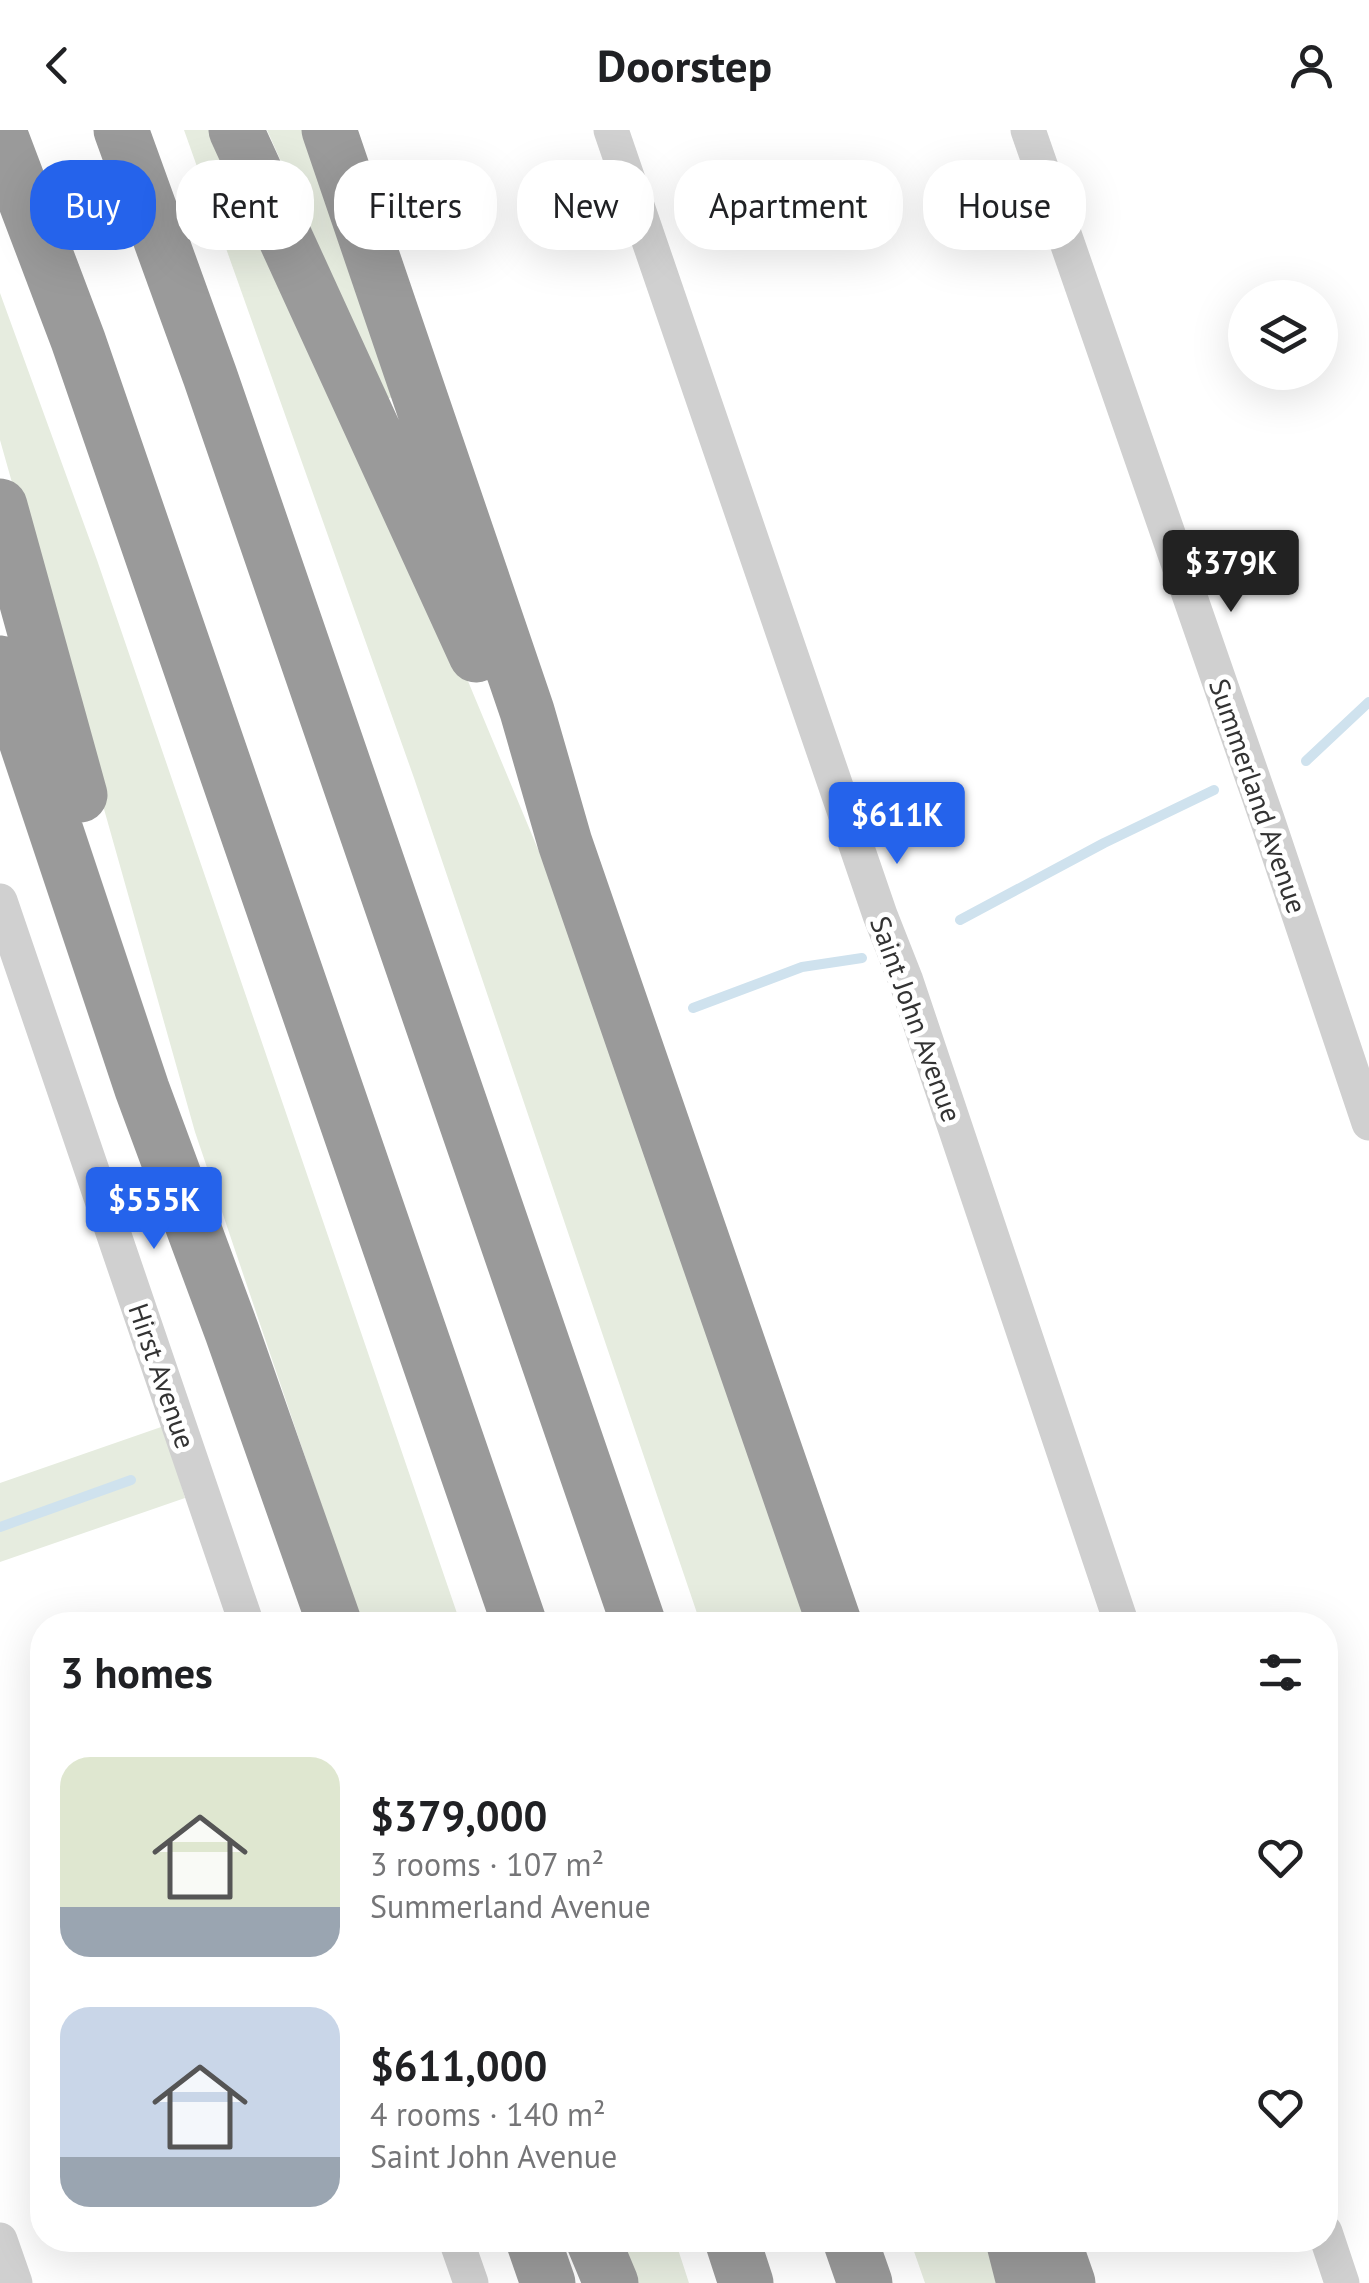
<!DOCTYPE html>
<html lang="en">
<head>
<meta charset="utf-8">
<style>
	:root { --surface:#fff; --page:#f6f6f6; --text:#202124; --muted:#757577; --accent:#2563eb }
	body { margin:0; font-family:"PT Sans",sans-serif; background:var(--page); color:var(--text); height:100vh; display:flex; flex-direction:column; font-size:38px; white-space:nowrap }
	* { box-sizing:border-box; margin:0 }
	p { font-size:32px; color:var(--muted) }
	.icon { flex:none; width:55px; height:55px; fill:none; stroke:currentColor; stroke-width:2; stroke-linecap:round; stroke-linejoin:round }
	.map { position:relative; flex:1; overflow:hidden }
	.panel { position:absolute; left:30px; top:1482px; width:1308px; height:640px; display:flex; flex-direction:column; background:var(--surface); border-radius:40px; box-shadow:0 10px 40px #0002 }
	.panel>* { flex:none }
	.banner { position:absolute; left:30px; top:30px; width:1310px; height:90px; display:flex; gap:20px }
	.controls { position:absolute; left:1228px; top:150px; display:grid; gap:20px }
	.controls a { display:grid; place-items:center; width:110px; height:110px; border-radius:50%; background:var(--surface); box-shadow:0 10px 40px #0002; font-size:50px }
	.price { position:absolute; translate:-50% -85px; padding:0 22px; border-radius:10px; background:var(--accent); color:#fff; font-size:32px; line-height:65px; filter:drop-shadow(0 2px 5px #0008) }
	.price::after { content:''; position:absolute; left:50%; top:60px; width:30px; height:22px; margin-left:-15px; background:inherit; clip-path:polygon(0 0,100% 0,50% 100%) }
	.price.selected { background:#222; color:#fff }
	ul { padding:0; list-style:none }
	li { display:flex; align-items:center; gap:30px; height:250px; padding:0 30px }
	li span { display:grid; place-items:center; flex:none; width:280px; height:200px; border-radius:30px; color:#555 }
	li>.icon { margin-inline-start:auto }
	span .icon { width:120px; height:120px; fill:#fffc; stroke-width:1 }
	li b { font-size:42px }
	h2 { display:flex; justify-content:space-between; align-items:center; height:120px; padding:0 30px; font-size:42px }
	.pill { padding:0 35px; border-radius:40px; background:var(--surface); box-shadow:0 10px 40px #0002; font-size:35px; line-height:90px }
	.pill.selected { background:var(--accent); color:#fff }
	header { display:flex; justify-content:space-between; align-items:center; height:130px; padding:0 30px; background:var(--surface); font-size:45px; font-weight:600 }
	.map>svg:first-child { display:block }
</style>
</head>
<body>
<header><svg class="icon" aria-label="back" viewBox="0 0 24 24"><path d="M15 5l-7 7 7 7"/></svg>Doorstep<svg class="icon" aria-label="person" viewBox="0 0 24 24"><circle cx="12" cy="8" r="4"/><path d="M4 21q1-7 8-7t8 7"/></svg></header>
<div class="map">
<svg width="1369" height="2153" viewBox="0 0 1369 2153">
	<rect width="100%" height="100%" fill="#fff"/>
	<!-- green -->
	<path fill="#e6ecdf" d="M184 0H215L433 467 567 789 809 1495H701L414 648Z
		M267 0H305L403 263 387 269Z
		M0 163 97 430 461 1495H362L195 1002 0 310Z
		M164 1296 185 1368 0 1432V1353Z
		M619 2110H675L689 2153H638Z
		M910 2110H997L1009 2153H925Z"/>
	<g fill="none" stroke-linecap="round" stroke-linejoin="round">
		<!-- stream -->
		<path stroke="#cfe2ee" stroke-width="10" d="M1306 631 1369 572
			M960 790 1104 713 1214 660
			M693 878 802 837 862 828
			M0 1397 131 1350"/>
		<!-- street -->
		<path stroke="#d0d0d0" stroke-width="35" d="M611 0 880 785 906 851 1122 1495
			M1028 0 1267 689 1369 993
			M0 771 247 1495
			M1325 2102 1342 2153
			M0 2110 15 2153
			M456 2110 471 2153"/>
		<!-- highway -->
		<path stroke="#9a9a9a" stroke-width="55" d="M121 0 210 246 639 1495
			M236 0 476 525
			M329 0 527 581 565 713 835 1495
			M0 4 78 210 520 1495
			M0 376 80 665
			M0 533 142 959 232 1202 335 1495
			M533 2110 548 2153
			M593 2110 611 2153
			M732 2110 746 2153
			M850 2110 865 2153
			M1013 2110 1024 2153
			M1053 2110 1068 2153"/>
	</g>
	<g text-anchor="middle" stroke-width="10" stroke-linejoin="round" paint-order="stroke">
		<!-- street labels -->
		<g font-size="28" fill="#333" stroke="#fff">
			<text transform="translate(1258 666) rotate(71)" y="10">Summerland Avenue</text>
			<text transform="translate(916 889) rotate(70)" y="10">Saint John Avenue</text>
			<text transform="translate(162 1246) rotate(71)" y="10">Hirst Avenue</text>
		</g>
	</g>
</svg>
<div class="controls">
<a><svg class="icon" aria-label="layers" viewBox="0 0 24 24"><path d="M12 4l9 5-9 5-9-5zM3 14l9 5 9-5"/></svg></a>
</div>
<b class="price selected" style="left:1231px;top:485px">$379K</b>
<b class="price" style="left:897px;top:737px">$611K</b>
<b class="price" style="left:154px;top:1122px">$555K</b>
<div class="banner">
<a class="pill selected">Buy</a>
<a class="pill">Rent</a>
<a class="pill">Filters</a>
<a class="pill">New</a>
<a class="pill">Apartment</a>
<a class="pill">House</a>
</div>
<section class="panel">
<h2>3 homes<svg class="icon" aria-label="filters" viewBox="0 0 24 24"><path d="M4 7h16M4 17h16"/><circle cx="9" cy="7" r="2"/><circle cx="15" cy="17" r="2"/></svg></h2>
<ul>
<li><span style="background:linear-gradient(#dfe7d0 75%,#9aa5b1 0)"><svg class="icon" aria-label="home" viewBox="0 0 24 24"><path d="M3 11l9-7 9 7M6 9v11h12V9"/></svg></span><div><b>$379,000</b><p>3 rooms · 107 m²</p><p>Summerland Avenue</p></div><svg class="icon" aria-label="heart" viewBox="0 0 24 24"><path d="M12 20l-8-8c-3-5 5-10 8-4 3-6 11-1 8 4z"/></svg></li>
<li><span style="background:linear-gradient(#c9d6e8 75%,#9aa5b1 0)"><svg class="icon" aria-label="home" viewBox="0 0 24 24"><path d="M3 11l9-7 9 7M6 9v11h12V9"/></svg></span><div><b>$611,000</b><p>4 rooms · 140 m²</p><p>Saint John Avenue</p></div><svg class="icon" aria-label="heart" viewBox="0 0 24 24"><path d="M12 20l-8-8c-3-5 5-10 8-4 3-6 11-1 8 4z"/></svg></li>
</ul>
</section>
</div>
</body>
</html>
